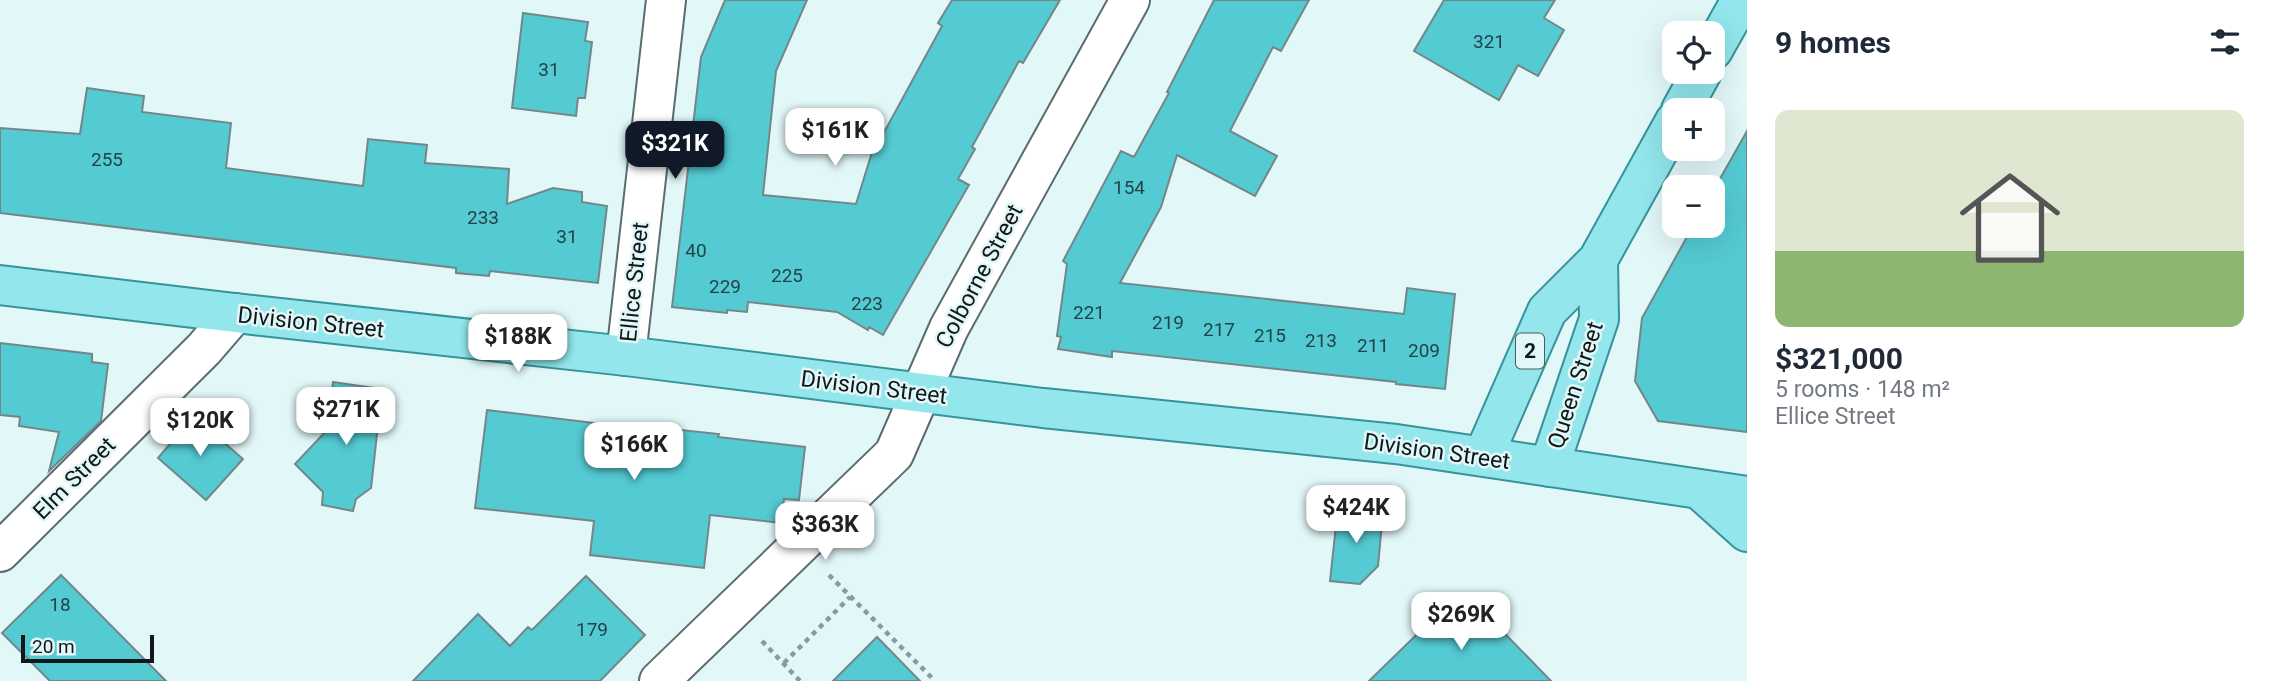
<!DOCTYPE html>
<html lang="en">
<head>
<meta charset="utf-8">
<style>
	:root { --surface:#fff; --page:#f2f2f3; --text:#1f2937; --muted:#747a83; --accent:#111827 }
	body { margin:0; font-family:Roboto,sans-serif; background:var(--page); color:var(--text); height:100vh; display:flex; flex-direction:column; font-size:26px; white-space:nowrap }
	* { box-sizing:border-box; margin:0 }
	p { font-size:23px; color:var(--muted) }
	.icon { flex:none; width:38px; height:38px; fill:none; stroke:currentColor; stroke-width:2; stroke-linecap:round; stroke-linejoin:round }
	.map { position:relative; flex:1; overflow:hidden }
	.details { display:flex; flex-direction:column; background:var(--surface); width:525px }
	.details>* { flex:none }
	.controls { position:absolute; left:1662px; top:21px; display:grid; gap:14px }
	.controls a { display:grid; place-items:center; width:63px; height:63px; border-radius:14px; background:var(--surface); box-shadow:0 7px 28px #0002; font-size:35px }
	.scale { position:absolute; left:21px; bottom:18px; width:133px; box-sizing:border-box; padding-left:7px; border:4px solid #111819; border-top:0; font-size:19px; line-height:24px; white-space:nowrap; color:#111819; -webkit-text-stroke:5px #e2f7f8; paint-order:stroke }
	.price { position:absolute; translate:-50% -60px; padding:0 16px; border-radius:14px; background:#fff; color:#222; font-size:23px; line-height:46px; filter:drop-shadow(0 2px 4px #0008) }
	.price::after { content:''; position:absolute; left:50%; top:42px; width:21px; height:16px; margin-left:-10px; background:inherit; clip-path:polygon(0 0,100% 0,50% 100%) }
	.price.active { background:var(--accent); color:#fff }
	ul { padding:0; list-style:none }
	li { display:grid; align-content:center; gap:14px; height:371px; padding:0 28px }
	li span { display:grid; place-items:center; height:217px; border-radius:14px; color:#555 }
	li>.icon { margin-inline-start:auto }
	span .icon { width:126px; height:126px; fill:#fffc; stroke-width:1 }
	li b { font-size:30px }
	h2 { display:flex; justify-content:space-between; align-items:center; height:84px; padding:0 28px; font-size:30px }
	main { display:flex; flex:1; min-height:0 }
	.map>svg:first-child { display:block }
</style>
</head>
<body>
<main>
<div class="map">
<svg width="1747" height="681" viewBox="0 0 1747 681">
	<rect width="100%" height="100%" fill="#e2f7f8"/>
	<!-- building -->
	<path fill="#54cad3" stroke="#748788" stroke-width="2" d="M725 0H807L776 71 763 195 856 204 877 136 881 138 942 26 938 23 952 0H1060L1023 63 1019 61 972 147 975 149 958 179 969 185 883 335 869 327 868 330 837 312 748 302 747 312 727 310V313L672 307 701 57Z
		M1214 0H1309L1281 51 1273 47 1230 131 1277 156 1255 196 1177 155 1161 207 1120 283 1404 314 1407 288 1455 294 1445 389 1396 384V382L1112 351V357L1058 349 1061 337 1057 336 1067 264 1063 261 1121 151 1134 157 1169 93 1167 92Z
		M1444 0H1555L1544 18 1564 30 1538 76 1518 65 1499 100 1414 51Z
		M523 13 588 22 585 41 592 42 585 98H578L576 116 512 108Z
		M87 88 144 96 142 112 231 123 226 168 363 186 368 139 427 145 425 163 509 169 507 204 553 188 582 192V202L607 206 598 283 490 271 489 276 456 273V268L0 213V128L80 134Z
		M1747 131V432L1658 421 1635 381 1642 318 1693 226H1713V191Z
		M0 343 92 354V362L108 364 101 421 49 471 59 432 19 426 20 417 0 415Z
		M333 382 382 389 371 488 356 499 353 511 322 505 323 492 295 464 328 429Z
		M487 410 643 429 644 426 719 434 718 437 805 447 799 500 784 499 781 523 710 515 704 568 590 555 594 521 475 508Z
		M194 416 243 459 206 500 158 458Z
		M1338 507 1383 512 1378 566 1360 584 1330 581Z
		M61 575 166 681H50L2 633Z
		M586 576 645 635 600 681H413L478 614 510 646 528 627 532 630Z
		M1449 603 1476 604 1551 681H1369Z
		M877 637 920 681H833Z"/>
	<g fill="none" stroke-linecap="round" stroke-linejoin="round">
		<defs>
			<path id="minor" d="M626 356 666 0
				M0 552 204 349 235 313
				M659 681 894 454 949 328 1130 0"/>
			<path id="major" d="M1713 50 1741 0
				M1681 110 1702 72
				M0 285 235 313 626 356 1043 408 1396 444 1747 496
				M1483 457 1547 311 1598 260 1675 121
				M1549 467 1599 319 1598 260
				M1700 490 1747 532"/>
		</defs>
		<!-- minor casing -->
		<use href="#minor" stroke="#5b6c6e" stroke-width="42"/>
		<!-- major casing -->
		<use href="#major" stroke="#36939a" stroke-width="42"/>
		<!-- path -->
		<path stroke="#8a999a" stroke-width="4.5" stroke-dasharray="5 5" stroke-linecap="butt" d="M1359 509 1360 503
			M829 575 935 681
			M762 641 800 681
			M784 663 850 597"/>
		<!-- minor -->
		<use href="#minor" stroke="#fff" stroke-width="38"/>
		<!-- major -->
		<use href="#major" stroke="#92e6ec" stroke-width="38"/>
	</g>
	<g text-anchor="middle" stroke-width="5" stroke-linejoin="round" paint-order="stroke">
		<!-- number labels -->
		<g font-size="19" fill="#224448">
			<text x="1489" y="48">321</text>
			<text x="549" y="76">31</text>
			<text x="107" y="166">255</text>
			<text x="1129" y="194">154</text>
			<text x="483" y="224">233</text>
			<text x="567" y="243">31</text>
			<text x="696" y="257">40</text>
			<text x="787" y="282">225</text>
			<text x="725" y="293">229</text>
			<text x="867" y="310">223</text>
			<text x="1089" y="319">221</text>
			<text x="1168" y="329">219</text>
			<text x="1219" y="336">217</text>
			<text x="1270" y="342">215</text>
			<text x="1321" y="347">213</text>
			<text x="1373" y="352">211</text>
			<text x="1424" y="357">209</text>
			<text x="60" y="611">18</text>
			<text x="592" y="636">179</text>
		</g>
		<!-- shield labels -->
		<rect fill="#e2f7f8" stroke="#505b5c" stroke-width="2" x="1516" y="333.5" width="28" height="35" rx="5"/>
		<g font-size="21" font-weight="bold" fill="#111819">
			<text x="1530" y="358">2</text>
		</g>
		<!-- street labels -->
		<g font-size="23" fill="#111819" stroke="#e2f7f8">
			<text transform="translate(979 276) rotate(-62)" y="8">Colborne Street</text>
			<text transform="translate(634 282) rotate(-84)" y="8">Ellice Street</text>
			<text transform="translate(311 322) rotate(6)" y="8">Division Street</text>
			<text transform="translate(1575 385) rotate(-72)" y="8">Queen Street</text>
			<text transform="translate(874 387) rotate(7)" y="8">Division Street</text>
			<text transform="translate(1437 451) rotate(8)" y="8">Division Street</text>
			<text transform="translate(74 478) rotate(-45)" y="8">Elm Street</text>
		</g>
	</g>
</svg>
<div class="controls">
<a><svg class="icon" aria-label="locate" viewBox="0 0 24 24"><circle cx="12" cy="12" r="6"/><path d="M12 2v4M12 18v4M2 12h4M18 12h4"/></svg></a>
<a>+</a>
<a>−</a>
</div>
<div class="scale">20 m</div>
<b class="price" style="left:835px;top:168px">$161K</b>
<b class="price active" style="left:675px;top:181px">$321K</b>
<b class="price" style="left:518px;top:374px">$188K</b>
<b class="price" style="left:346px;top:447px">$271K</b>
<b class="price" style="left:200px;top:458px">$120K</b>
<b class="price" style="left:634px;top:482px">$166K</b>
<b class="price" style="left:1356px;top:545px">$424K</b>
<b class="price" style="left:825px;top:562px">$363K</b>
<b class="price" style="left:1461px;top:652px">$269K</b>
</div>
<section class="details">
<h2>9 homes<svg class="icon" aria-label="filters" viewBox="0 0 24 24"><path d="M4 7h16M4 17h16"/><circle cx="9" cy="7" r="2"/><circle cx="15" cy="17" r="2"/></svg></h2>
<ul>
<li><span style="background:linear-gradient(#dfe7d0 65%,#8fb573 0)"><svg class="icon" aria-label="home" viewBox="0 0 24 24"><path d="M3 11l9-7 9 7M6 9v11h12V9"/></svg></span><div><b>$321,000</b><p>5 rooms · 148 m²</p><p>Ellice Street</p></div></li>
</ul>
</section>
</main>
</body>
</html>
